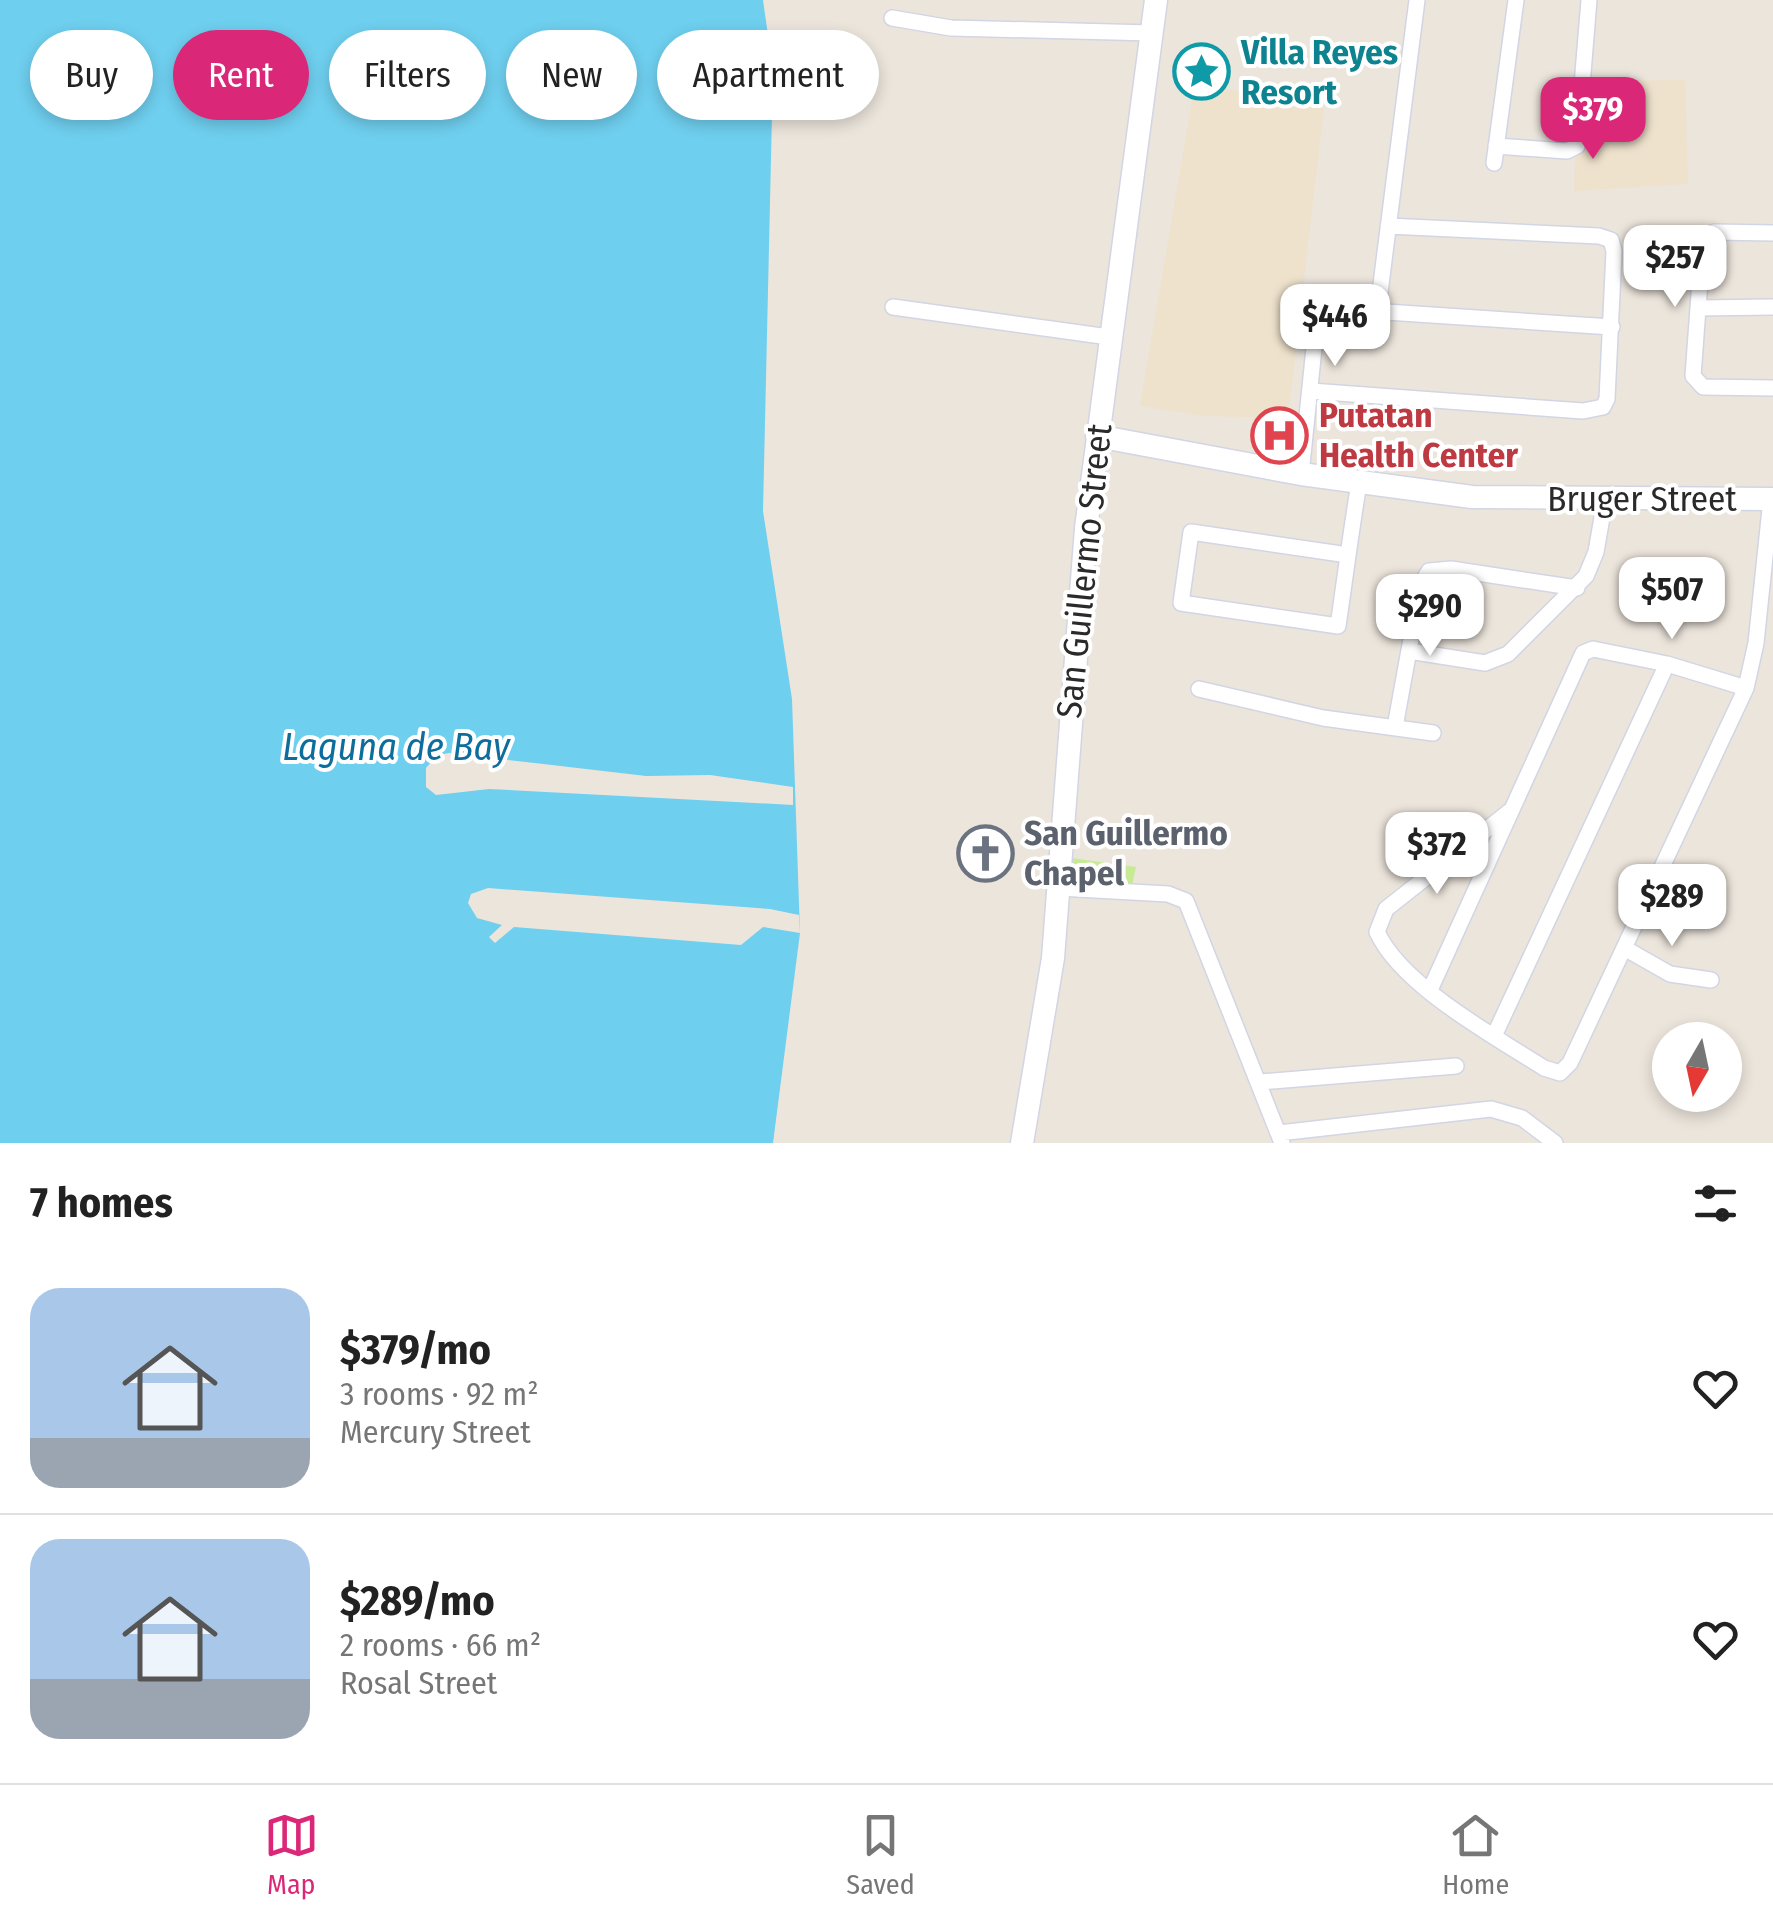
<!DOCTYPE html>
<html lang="en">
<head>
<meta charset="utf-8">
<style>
	:root { --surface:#fff; --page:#f6f6f6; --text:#222; --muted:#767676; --line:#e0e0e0; --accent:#db2777 }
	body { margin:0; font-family:"Fira Sans Condensed",sans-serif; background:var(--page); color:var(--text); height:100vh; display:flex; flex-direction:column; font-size:38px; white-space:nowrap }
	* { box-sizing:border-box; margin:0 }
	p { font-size:32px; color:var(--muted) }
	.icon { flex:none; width:55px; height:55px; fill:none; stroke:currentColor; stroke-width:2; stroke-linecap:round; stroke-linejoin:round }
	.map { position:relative; height:1143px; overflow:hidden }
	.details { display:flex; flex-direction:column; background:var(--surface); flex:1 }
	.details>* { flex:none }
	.guide { position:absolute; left:30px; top:30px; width:1000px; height:90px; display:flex; gap:20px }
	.needle { width:65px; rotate:189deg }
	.fabs { position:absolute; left:1652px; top:1022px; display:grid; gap:20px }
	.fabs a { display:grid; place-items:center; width:90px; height:90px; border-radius:50%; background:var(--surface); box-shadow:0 5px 15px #0003; font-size:50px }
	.price { position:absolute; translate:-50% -85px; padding:0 22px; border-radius:20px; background:#fff; color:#222; font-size:32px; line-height:65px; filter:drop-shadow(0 2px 5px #0008) }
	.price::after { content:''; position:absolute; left:50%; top:60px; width:30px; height:22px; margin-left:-15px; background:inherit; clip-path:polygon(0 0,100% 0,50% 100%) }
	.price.active { background:var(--accent); color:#fff }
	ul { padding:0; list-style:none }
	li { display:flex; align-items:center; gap:30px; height:250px; padding:0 30px }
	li+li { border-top:2px solid var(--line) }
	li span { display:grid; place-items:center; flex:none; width:280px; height:200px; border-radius:30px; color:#555 }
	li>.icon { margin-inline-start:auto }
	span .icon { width:120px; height:120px; fill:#fffc; stroke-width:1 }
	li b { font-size:42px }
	h2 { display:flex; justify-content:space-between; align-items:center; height:120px; padding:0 30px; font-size:42px }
	.tag { padding:0 35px; border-radius:45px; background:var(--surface); box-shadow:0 5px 15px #0003; font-size:35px; line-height:90px }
	.tag.active { background:var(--accent); color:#fff }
	.menu { display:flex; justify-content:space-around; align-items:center; height:140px; border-top:2px solid var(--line); background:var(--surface); font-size:28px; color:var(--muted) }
	.menu a { display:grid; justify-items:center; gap:5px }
	.menu .active { color:var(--accent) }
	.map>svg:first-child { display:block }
</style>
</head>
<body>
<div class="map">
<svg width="1773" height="1143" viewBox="0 0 1773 1143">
	<rect width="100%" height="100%" fill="#ece5dc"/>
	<!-- education -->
	<path fill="#eee2cc" d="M1685 80 1688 184 1574 191 1578 81Z
		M1195 83 1324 107 1288 418 1203 416 1140 406Z"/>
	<!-- pitch -->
	<path fill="#c7eb94" d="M1072 858 1136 867 1132 886 1070 879Z"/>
	<!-- water -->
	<path fill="#6fcfef" d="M0 0H763L773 70 763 511 792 699 800 933 773 1143H0Z"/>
	<!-- pier -->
	<path fill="#ece5dc" d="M449 753 646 776 710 775 793 787V805L489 789 436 795 426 787V768L437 755Z
		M488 888 770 909 799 915 800 933 763 927 741 945 514 927 495 943 489 937 502 925 477 918 468 903 471 894Z"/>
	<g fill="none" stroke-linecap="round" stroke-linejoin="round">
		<defs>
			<path id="street" d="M892 18 951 28 1152 33
				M1496 146 1567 151 1577 146 1589 0
				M1494 163 1516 0
				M1773 233 1714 232 1703 240 1693 376 1703 387 1773 388
				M893 307 1109 337
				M1378 308 1417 0
				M1698 308 1773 307
				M1311 391 1583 411 1603 407 1607 399 1614 251 1611 240 1599 236 1388 226
				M1301 474 1317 319 1326 308 1612 327
				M1348 555 1191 532 1181 603 1338 626C1345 578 1351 531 1359 483
				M1409 651 1485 663 1508 654 1586 576 1596 552 1605 500
				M1199 689 1323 718 1433 733
				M1395 727 1421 584 1429 571 1451 569 1577 588
				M1510 811 1386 909 1377 932C1402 986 1494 1036 1544 1068L1560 1073 1570 1063 1746 688 1756 643 1771 499
				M1059 888 1168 894 1186 901 1282 1143
				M1626 949 1670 974 1711 980
				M1430 990 1583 653 1593 649 1667 664 1746 688
				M1494 1036 1667 664
				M1260 1082 1456 1066
				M1279 1133 1491 1109 1522 1118 1555 1143"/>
			<path id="secondary" d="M1097 436 1301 474 1472 497 1773 499
				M1022 1143 1053 958 1086 528 1156 0"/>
		</defs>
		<!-- street casing -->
		<use href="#street" stroke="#d2d5e3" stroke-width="18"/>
		<!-- secondary casing -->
		<use href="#secondary" stroke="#d2d5e3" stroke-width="25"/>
		<!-- street -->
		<use href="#street" stroke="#fff" stroke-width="15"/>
		<!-- secondary -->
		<use href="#secondary" stroke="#fff" stroke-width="22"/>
	</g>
	<!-- icons -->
	<defs>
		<symbol id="sight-ring" viewBox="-11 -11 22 22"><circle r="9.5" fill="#fff" stroke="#0f9aa8" stroke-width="1.5"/><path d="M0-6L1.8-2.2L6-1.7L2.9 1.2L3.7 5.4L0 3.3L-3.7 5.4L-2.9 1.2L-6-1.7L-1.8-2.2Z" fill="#0f9aa8"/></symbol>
		<symbol id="hospital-ring" viewBox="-11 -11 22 22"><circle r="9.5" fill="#fff" stroke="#e0444e" stroke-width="1.5"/><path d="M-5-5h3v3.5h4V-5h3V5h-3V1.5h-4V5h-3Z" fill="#e0444e"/></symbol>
		<symbol id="church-ring" viewBox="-11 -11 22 22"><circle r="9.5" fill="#fff" stroke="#6b7280" stroke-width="1.5"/><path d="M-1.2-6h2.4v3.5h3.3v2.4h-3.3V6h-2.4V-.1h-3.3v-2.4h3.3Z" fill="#6b7280"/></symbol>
	</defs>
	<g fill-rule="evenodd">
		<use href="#sight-ring" x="1170" y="40" width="63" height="63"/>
		<use href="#hospital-ring" x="1248" y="404" width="63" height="63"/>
		<use href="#church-ring" x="954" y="822" width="63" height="63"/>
	</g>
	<g text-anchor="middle" stroke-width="8" stroke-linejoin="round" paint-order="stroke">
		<!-- culture labels -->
		<g font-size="35" font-weight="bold" fill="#0d838f" stroke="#fff" text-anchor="start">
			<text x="1241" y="64">Villa Reyes<tspan x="1241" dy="40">Resort</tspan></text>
		</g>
		<!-- health labels -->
		<g font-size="35" font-weight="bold" fill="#be3a42" stroke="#fff" text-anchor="start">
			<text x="1319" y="427">Putatan<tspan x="1319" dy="40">Health Center</tspan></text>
		</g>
		<!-- street labels -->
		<g font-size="35" fill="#2a2a2a" stroke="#fff">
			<text x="1642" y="511">Bruger Street</text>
			<text transform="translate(1084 571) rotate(-84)" y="12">San Guillermo Street</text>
		</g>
		<!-- worship labels -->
		<g font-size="35" font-weight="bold" fill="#5b616d" stroke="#fff" text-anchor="start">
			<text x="1024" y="845">San Guillermo<tspan x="1024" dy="40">Chapel</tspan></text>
		</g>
		<!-- water labels -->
		<g font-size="38" font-style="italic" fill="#0d6d9c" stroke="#fff">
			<text x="396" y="760">Laguna de Bay</text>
		</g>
	</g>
</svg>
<div class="fabs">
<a><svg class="needle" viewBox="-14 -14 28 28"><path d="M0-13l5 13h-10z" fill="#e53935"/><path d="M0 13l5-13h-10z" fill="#767676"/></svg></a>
</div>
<b class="price active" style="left:1593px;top:162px">$379</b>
<b class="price" style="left:1675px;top:310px">$257</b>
<b class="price" style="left:1335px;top:369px">$446</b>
<b class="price" style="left:1672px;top:642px">$507</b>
<b class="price" style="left:1430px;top:659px">$290</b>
<b class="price" style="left:1437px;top:897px">$372</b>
<b class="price" style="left:1672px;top:949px">$289</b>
<div class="guide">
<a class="tag">Buy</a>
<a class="tag active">Rent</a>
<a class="tag">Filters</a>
<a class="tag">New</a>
<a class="tag">Apartment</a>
</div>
</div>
<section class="details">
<h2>7 homes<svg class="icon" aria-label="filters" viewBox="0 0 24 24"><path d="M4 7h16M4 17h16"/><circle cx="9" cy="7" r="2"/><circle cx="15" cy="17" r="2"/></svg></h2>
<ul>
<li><span style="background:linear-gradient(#a9c7e8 75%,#9aa5b1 0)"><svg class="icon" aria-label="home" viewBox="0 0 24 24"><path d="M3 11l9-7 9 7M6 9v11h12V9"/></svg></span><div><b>$379/mo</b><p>3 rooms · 92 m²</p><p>Mercury Street</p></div><svg class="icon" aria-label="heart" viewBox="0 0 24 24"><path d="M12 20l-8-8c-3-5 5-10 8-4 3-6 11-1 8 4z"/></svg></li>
<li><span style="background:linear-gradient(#a9c7e8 70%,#9aa5b1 0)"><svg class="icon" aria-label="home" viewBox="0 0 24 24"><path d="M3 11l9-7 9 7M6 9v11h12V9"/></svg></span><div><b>$289/mo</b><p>2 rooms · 66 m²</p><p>Rosal Street</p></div><svg class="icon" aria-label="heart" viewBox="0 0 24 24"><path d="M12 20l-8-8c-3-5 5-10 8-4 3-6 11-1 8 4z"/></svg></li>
</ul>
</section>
<nav class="menu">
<a class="active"><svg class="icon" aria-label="map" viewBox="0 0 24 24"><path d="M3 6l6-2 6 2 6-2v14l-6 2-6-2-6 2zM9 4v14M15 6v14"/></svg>Map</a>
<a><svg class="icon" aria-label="saved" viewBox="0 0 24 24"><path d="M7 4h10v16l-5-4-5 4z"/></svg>Saved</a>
<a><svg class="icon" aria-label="home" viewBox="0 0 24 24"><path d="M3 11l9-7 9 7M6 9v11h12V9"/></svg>Home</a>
</nav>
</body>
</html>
